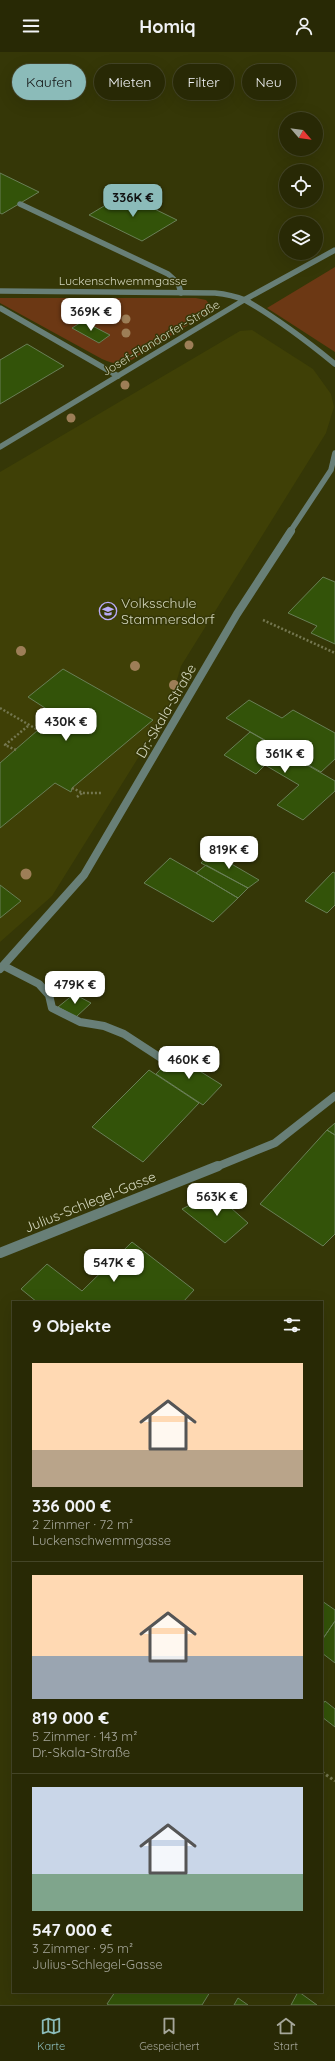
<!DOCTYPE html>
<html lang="de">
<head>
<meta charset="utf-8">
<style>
	:root { --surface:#282905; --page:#30310f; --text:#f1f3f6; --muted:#a5a69a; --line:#444527; --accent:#8bbbb9 }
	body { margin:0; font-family:Quicksand,sans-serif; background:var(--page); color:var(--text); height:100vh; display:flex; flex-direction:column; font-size:15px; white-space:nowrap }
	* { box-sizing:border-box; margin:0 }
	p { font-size:13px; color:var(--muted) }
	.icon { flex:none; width:22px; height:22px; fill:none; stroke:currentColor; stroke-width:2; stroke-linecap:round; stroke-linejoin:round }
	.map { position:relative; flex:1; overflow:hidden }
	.drawer { position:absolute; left:12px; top:1249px; width:311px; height:692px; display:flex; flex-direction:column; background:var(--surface); border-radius:0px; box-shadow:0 4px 16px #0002,0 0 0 1px var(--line) }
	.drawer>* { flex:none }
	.hud { position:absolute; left:12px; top:12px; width:311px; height:36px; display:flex; gap:8px }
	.needle { width:26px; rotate:118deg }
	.tools { position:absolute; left:279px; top:60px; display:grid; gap:8px }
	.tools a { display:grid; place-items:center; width:44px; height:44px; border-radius:50%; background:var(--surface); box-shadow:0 4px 16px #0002,0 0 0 1px var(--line); font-size:20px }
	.price { position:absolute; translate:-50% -34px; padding:0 9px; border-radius:8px; background:#fff; color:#222; font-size:13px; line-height:26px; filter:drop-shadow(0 1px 2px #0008) }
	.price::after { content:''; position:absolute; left:50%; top:24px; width:12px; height:9px; margin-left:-6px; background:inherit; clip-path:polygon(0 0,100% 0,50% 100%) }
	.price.current { background:var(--accent); color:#111 }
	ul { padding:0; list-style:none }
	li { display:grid; align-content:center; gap:8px; height:212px; padding:0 20px }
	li+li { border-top:1px solid var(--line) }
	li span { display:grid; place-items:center; height:124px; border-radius:0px; color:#555 }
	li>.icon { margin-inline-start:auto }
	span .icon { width:72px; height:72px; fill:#fffc; stroke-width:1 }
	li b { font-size:17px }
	h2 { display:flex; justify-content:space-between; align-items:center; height:48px; padding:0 20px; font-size:17px }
	.tag { padding:0 14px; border-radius:18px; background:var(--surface); box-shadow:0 4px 16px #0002,0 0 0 1px var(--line); font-size:14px; line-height:36px }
	.tag.current { background:var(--accent); color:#111 }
	header { display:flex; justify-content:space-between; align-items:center; height:52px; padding:0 20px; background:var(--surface); font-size:18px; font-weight:700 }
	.tab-bar { display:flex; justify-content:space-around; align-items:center; height:56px; border-top:1px solid var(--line); background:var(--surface); font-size:11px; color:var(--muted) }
	.tab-bar a { display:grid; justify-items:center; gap:2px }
	.tab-bar .current { color:var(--accent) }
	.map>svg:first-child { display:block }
</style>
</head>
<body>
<header><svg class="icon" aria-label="menu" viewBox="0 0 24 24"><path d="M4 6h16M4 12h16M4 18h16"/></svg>Homiq<svg class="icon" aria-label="person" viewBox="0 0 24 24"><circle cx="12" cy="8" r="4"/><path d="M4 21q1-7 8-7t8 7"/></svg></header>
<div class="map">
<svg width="335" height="1953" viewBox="0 0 335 1953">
	<rect width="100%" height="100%" fill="#353707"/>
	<!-- built -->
	<path fill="#3f4006" d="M252 278 313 317 331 342 334 355 326 381 181 614 168 658 52 844 0 890V420L240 279Z"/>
	<!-- green -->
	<path fill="#6c3814" d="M335 215V300L267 256Z
		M0 246H196L206 248 212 256 206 262 130 309C120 314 111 311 102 307L0 251Z"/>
	<!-- building -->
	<path fill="#335309" stroke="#697f56" d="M0 121 39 140 2 162 0 161Z
		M124 142 177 168 142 189 89 163Z
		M83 269 110 283 99 291 72 276Z
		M27 292 64 314 0 352V308Z
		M323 525 335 530V592L311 581 317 574 288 561Z
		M63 617 153 668 72 736 71 740 55 731 0 776V711L38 678 59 665 28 645Z
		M249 648 282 666 293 658 335 681V707L321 720 226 666Z
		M250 680 335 729V739L303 768 277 753 299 733 265 713 256 722 224 703Z
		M211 800 259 828 248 836 201 811Z
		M170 806 196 821 238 846 213 870 144 831Z
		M206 813 248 836 238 846 196 821Z
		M333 820 335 821V853L327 861 305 849Z
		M0 833 21 849 0 866Z
		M74 942 91 951 76 965 58 955Z
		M174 1003 222 1033 203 1053 156 1022Z
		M149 1018 199 1051 143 1110 92 1075Z
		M335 1071V1083L327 1078Z
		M327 1078 335 1083V1182L323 1194 260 1152Z
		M214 1141 248 1171 225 1191 182 1157Z
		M132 1190 194 1238 183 1250H37L21 1237 47 1212 82 1239Z
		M322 1549 335 1558V1569L322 1588Z
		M335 1569V1611L322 1601V1588Z
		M325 1649 335 1657V1675L322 1665V1653Z
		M115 1940H210L202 1953H109L107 1952Z
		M298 1940H299L317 1953H291Z
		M238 1946 248 1953H234Z"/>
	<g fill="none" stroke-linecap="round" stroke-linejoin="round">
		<!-- path-far1 -->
		<path stroke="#747750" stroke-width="2.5" stroke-dasharray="2 2" stroke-linecap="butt" d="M263 568 335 601
			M0 656 38 678
			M16 698 5 693 28 674
			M72 736 83 741H102
			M77 745 82 741"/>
		<!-- path -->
		<path stroke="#747750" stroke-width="3" stroke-dasharray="2.5 2.5" stroke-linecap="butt" d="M322 1720 335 1729"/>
		<!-- lane-far1 -->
		<path stroke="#687f77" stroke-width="5.5" d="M20 152 168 222 178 231 181 241
			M0 256 118 324"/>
		<!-- lane -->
		<path stroke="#687f77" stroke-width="8" d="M4 914 39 932 49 943 52 956 80 970 104 974 124 982 167 1010"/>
		<!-- street-far2 -->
		<path stroke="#687f77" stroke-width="5.5" d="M0 239 215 241C225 242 235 244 245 248 275 265 308 290 335 312
			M0 395 244 248 335 198
			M290 480 331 418 335 401"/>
		<!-- street-far1 -->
		<path stroke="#687f77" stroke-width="8" d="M0 917 84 823 237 562 291 479
			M216 1115 275 1091 335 1044"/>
		<!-- street -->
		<path stroke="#687f77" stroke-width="10" d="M0 1201 218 1114"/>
	</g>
	<!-- trees -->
	<g fill="#9d7e57">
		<circle cx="84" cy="254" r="4"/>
		<circle cx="126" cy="267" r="4.5"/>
		<circle cx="126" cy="281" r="4.5"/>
		<circle cx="189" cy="293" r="4.5"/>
		<circle cx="125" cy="333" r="4.5"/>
		<circle cx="71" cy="366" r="4.5"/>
		<circle cx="21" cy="599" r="5"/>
		<circle cx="135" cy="614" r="5"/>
		<circle cx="174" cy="633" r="5"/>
		<circle cx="26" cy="822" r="5.5"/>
	</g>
	<!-- icons -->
	<defs>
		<symbol id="school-ring" viewBox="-11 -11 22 22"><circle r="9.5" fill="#353707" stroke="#b8abf7" stroke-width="1.5"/><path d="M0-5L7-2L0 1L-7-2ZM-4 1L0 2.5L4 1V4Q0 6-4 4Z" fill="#b8abf7"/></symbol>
	</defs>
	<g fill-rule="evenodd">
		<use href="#school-ring" x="98" y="549" width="20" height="20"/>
	</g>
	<g text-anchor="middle" stroke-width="3" stroke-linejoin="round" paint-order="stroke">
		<!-- far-street labels -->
		<g font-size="12" fill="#d2d5bc" stroke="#353707">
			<text x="123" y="233">Luckenschwemmgasse</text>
			<text transform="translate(161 286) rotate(-31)" y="4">Josef-Flandorfer-Straße</text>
		</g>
		<!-- poi labels -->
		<g font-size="14" fill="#d2d5bc" stroke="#353707" text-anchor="start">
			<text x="121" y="556">Volksschule<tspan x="121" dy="16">Stammersdorf</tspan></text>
		</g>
		<!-- street labels -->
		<g font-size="14" fill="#d2d5bc" stroke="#353707">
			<text transform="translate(166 659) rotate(-60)" y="5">Dr.-Skala-Straße</text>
			<text transform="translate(90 1150) rotate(-22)" y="5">Julius-Schlegel-Gasse</text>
		</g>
	</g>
</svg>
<div class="tools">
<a><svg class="needle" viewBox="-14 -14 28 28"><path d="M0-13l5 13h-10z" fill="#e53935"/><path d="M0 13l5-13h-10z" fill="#a5a69a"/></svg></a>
<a><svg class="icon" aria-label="locate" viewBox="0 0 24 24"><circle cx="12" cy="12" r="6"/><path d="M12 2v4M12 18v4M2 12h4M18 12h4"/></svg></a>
<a><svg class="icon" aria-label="layers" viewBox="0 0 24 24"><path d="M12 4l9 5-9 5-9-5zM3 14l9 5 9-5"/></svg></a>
</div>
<b class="price current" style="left:133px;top:166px">336K €</b>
<b class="price" style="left:91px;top:280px">369K €</b>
<b class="price" style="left:66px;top:690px">430K €</b>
<b class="price" style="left:285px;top:722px">361K €</b>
<b class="price" style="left:229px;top:818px">819K €</b>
<b class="price" style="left:75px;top:953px">479K €</b>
<b class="price" style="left:189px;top:1028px">460K €</b>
<b class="price" style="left:217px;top:1165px">563K €</b>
<b class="price" style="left:114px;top:1231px">547K €</b>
<div class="hud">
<a class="tag current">Kaufen</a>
<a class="tag">Mieten</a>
<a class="tag">Filter</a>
<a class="tag">Neu</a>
</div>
<section class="drawer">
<h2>9 Objekte<svg class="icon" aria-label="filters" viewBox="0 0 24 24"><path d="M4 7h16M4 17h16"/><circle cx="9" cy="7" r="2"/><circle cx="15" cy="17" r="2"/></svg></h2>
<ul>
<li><span style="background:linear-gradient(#ffd9b3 70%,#b9a48a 0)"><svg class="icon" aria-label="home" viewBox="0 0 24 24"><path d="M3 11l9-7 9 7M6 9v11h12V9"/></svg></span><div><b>336 000 €</b><p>2 Zimmer · 72 m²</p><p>Luckenschwemmgasse</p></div></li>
<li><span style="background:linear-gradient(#ffd9b3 65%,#9aa5b1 0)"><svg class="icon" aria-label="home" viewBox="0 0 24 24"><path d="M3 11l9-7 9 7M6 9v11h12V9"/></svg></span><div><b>819 000 €</b><p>5 Zimmer · 143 m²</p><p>Dr.-Skala-Straße</p></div></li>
<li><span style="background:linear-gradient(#c9d6e8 70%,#7fa58c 0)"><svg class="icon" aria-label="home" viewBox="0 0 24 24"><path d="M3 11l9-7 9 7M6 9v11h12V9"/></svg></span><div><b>547 000 €</b><p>3 Zimmer · 95 m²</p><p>Julius-Schlegel-Gasse</p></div></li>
</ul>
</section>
</div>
<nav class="tab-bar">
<a class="current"><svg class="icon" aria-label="map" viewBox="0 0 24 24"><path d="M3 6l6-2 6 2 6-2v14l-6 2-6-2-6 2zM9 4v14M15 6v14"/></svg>Karte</a>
<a><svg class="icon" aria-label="saved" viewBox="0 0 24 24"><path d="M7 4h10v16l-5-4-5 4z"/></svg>Gespeichert</a>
<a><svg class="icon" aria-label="home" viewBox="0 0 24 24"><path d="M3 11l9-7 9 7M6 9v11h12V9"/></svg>Start</a>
</nav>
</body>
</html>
